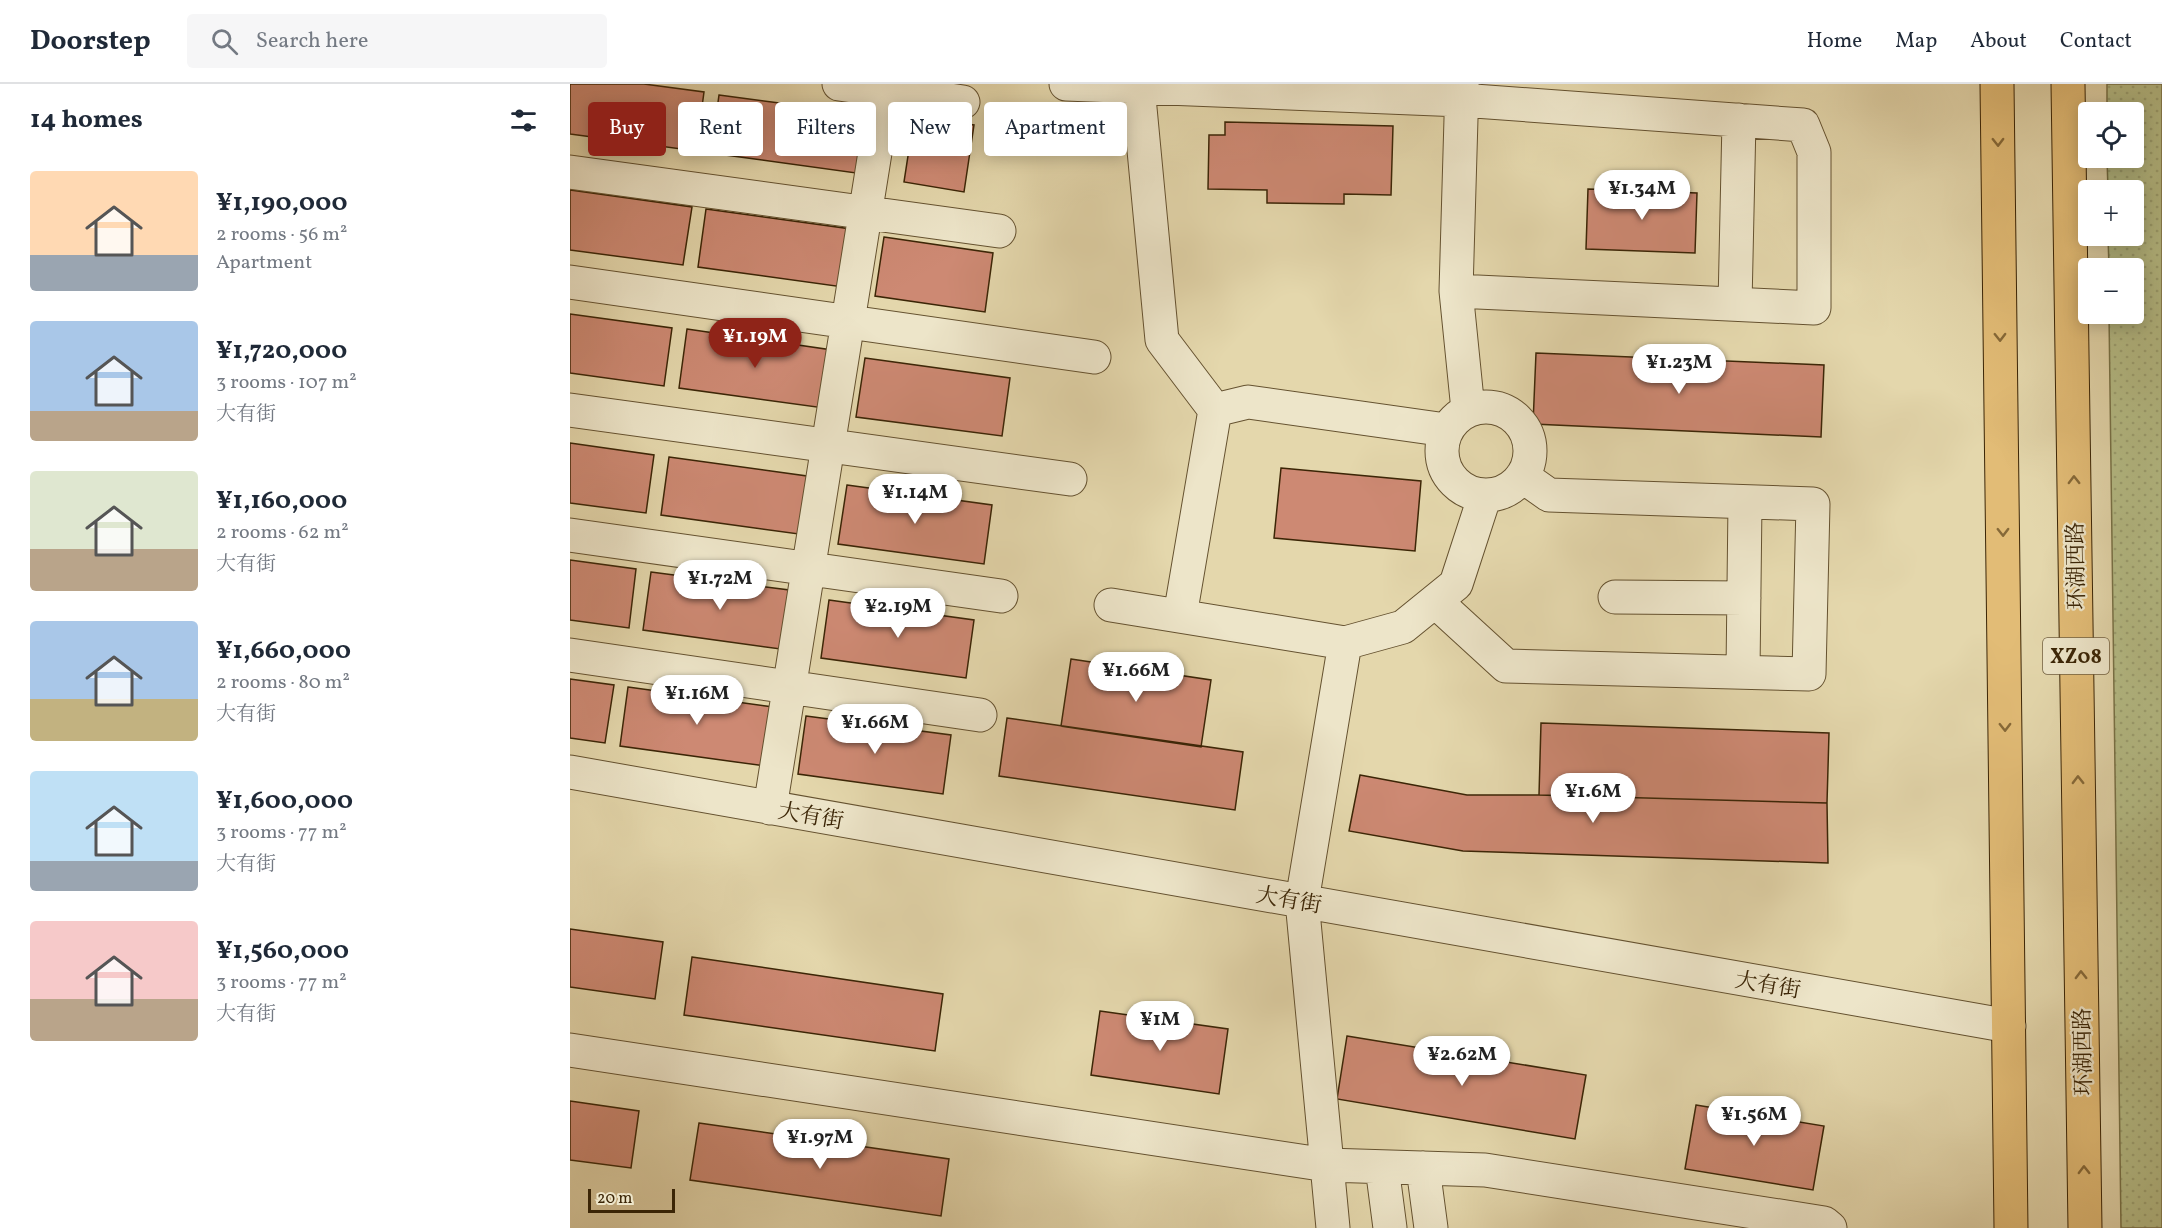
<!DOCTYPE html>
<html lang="en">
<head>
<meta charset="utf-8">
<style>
	:root { --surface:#fff; --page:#f6f6f7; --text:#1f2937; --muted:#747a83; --line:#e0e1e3; --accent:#8f2418 }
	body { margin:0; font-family:Vollkorn,"Noto Serif SC",serif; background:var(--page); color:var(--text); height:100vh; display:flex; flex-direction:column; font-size:22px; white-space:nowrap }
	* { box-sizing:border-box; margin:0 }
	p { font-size:20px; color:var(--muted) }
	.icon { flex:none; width:33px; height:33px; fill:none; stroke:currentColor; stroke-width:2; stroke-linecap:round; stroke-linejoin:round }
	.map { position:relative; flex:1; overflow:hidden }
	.side { display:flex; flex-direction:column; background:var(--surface); width:570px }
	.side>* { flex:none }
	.top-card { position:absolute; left:18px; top:18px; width:570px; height:54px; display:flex; gap:12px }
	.buttons { position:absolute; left:1508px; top:18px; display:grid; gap:12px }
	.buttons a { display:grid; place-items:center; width:66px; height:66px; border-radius:6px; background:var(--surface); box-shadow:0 3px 15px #0003; font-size:30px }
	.scale { position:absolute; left:18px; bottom:15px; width:87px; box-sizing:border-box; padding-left:6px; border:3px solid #3b2506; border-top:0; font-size:16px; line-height:21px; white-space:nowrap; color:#3b2506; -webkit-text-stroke:4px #ede5c9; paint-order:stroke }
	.price { position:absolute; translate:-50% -51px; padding:0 14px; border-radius:21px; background:#fff; color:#222; font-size:20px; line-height:39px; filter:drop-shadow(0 2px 3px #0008) }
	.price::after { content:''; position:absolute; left:50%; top:36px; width:18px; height:14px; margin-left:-9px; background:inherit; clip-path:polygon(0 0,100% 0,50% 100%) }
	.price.current { background:var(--accent); color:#fff }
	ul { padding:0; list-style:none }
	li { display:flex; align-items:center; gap:18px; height:150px; padding:0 30px }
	li span { display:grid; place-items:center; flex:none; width:168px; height:120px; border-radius:6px; color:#555 }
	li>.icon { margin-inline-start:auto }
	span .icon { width:72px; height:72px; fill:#fffc; stroke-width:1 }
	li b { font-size:26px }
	h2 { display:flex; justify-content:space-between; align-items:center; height:72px; padding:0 30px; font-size:26px }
	.chip { padding:0 21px; border-radius:6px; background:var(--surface); box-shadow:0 3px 15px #0003; font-size:21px; line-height:54px }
	.chip.current { background:var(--accent); color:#fff }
	header { display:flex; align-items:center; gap:36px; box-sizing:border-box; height:84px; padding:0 30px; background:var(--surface); border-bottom:2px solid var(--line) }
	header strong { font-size:28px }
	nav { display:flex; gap:33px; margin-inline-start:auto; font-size:21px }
	.search { width:420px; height:54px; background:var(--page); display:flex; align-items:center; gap:15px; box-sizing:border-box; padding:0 21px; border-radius:6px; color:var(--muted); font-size:22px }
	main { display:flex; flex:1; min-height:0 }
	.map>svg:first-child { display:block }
</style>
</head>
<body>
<header>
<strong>Doorstep</strong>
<div class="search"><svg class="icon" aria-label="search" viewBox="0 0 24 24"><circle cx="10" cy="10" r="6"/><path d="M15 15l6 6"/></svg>Search here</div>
<nav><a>Home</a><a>Map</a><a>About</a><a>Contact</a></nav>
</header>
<main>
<section class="side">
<h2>14 homes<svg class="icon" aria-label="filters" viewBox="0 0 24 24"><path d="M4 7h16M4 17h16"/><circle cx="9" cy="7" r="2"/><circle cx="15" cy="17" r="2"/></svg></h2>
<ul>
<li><span style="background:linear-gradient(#ffd9b3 70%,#9aa5b1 0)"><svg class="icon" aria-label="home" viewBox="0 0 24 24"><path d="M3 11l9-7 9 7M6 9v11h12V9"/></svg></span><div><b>¥1,190,000</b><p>2 rooms · 56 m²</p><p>Apartment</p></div></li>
<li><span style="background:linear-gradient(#a9c7e8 75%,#b9a48a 0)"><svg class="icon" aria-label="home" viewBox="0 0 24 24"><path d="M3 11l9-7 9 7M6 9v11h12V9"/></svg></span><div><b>¥1,720,000</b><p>3 rooms · 107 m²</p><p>大有街</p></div></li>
<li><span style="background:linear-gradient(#dfe7d0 65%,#b9a48a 0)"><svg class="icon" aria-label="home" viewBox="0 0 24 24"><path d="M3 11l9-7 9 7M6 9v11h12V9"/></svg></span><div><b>¥1,160,000</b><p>2 rooms · 62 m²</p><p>大有街</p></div></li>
<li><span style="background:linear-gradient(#a9c7e8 65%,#c2b280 0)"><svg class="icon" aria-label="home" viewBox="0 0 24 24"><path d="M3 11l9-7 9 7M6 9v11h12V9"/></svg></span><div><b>¥1,660,000</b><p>2 rooms · 80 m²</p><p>大有街</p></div></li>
<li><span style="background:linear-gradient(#bfe0f5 75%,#9aa5b1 0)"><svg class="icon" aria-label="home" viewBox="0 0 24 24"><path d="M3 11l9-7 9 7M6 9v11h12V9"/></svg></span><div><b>¥1,600,000</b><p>3 rooms · 77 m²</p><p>大有街</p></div></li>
<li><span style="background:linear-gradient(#f6c9c9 65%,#b9a48a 0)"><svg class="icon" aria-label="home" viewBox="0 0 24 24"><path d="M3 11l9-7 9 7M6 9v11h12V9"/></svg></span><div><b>¥1,560,000</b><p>3 rooms · 77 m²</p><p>大有街</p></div></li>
</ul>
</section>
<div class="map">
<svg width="1592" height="1144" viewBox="0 0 1592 1144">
	<defs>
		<pattern id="park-dots" width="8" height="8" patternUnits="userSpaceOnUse" patternTransform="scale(1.5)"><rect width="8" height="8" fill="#b6be88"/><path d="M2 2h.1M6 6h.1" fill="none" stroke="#9da374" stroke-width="1.8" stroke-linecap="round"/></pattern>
	</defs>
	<rect width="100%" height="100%" fill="#e4d7ac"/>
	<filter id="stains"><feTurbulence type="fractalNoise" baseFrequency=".00333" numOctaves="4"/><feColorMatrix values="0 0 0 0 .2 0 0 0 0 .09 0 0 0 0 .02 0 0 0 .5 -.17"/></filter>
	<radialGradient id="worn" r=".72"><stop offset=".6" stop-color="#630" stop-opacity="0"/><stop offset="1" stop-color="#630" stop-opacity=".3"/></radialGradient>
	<!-- park -->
	<path fill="url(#park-dots)" stroke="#787247" stroke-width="1.5" d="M1537 0H1592V1144H1551L1539 230H1563V184H1539L1538 152H1563V106H1538L1537 74H1563V28H1537Z"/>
	<!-- building -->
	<path fill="#cd8973" stroke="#3b2506" stroke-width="1.5" d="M0 0H74L134 8 126 67 0 50Z
		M149 11 294 30 286 89 141 69Z
		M344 33 404 41 394 108 334 98Z
		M655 38 823 42 821 111 774 110V120L697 119V106L638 105 639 51H655Z
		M1018 105 1127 109 1125 169 1016 165Z
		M0 106 122 123 113 181 0 166Z
		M136 125 281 145 273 203 128 183Z
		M314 153 423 169 415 228 305 212Z
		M0 230 102 244 94 302 0 289Z
		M117 245 262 266 254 324 109 304Z
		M966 269 1254 281 1251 353 963 340Z
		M295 274 440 294 432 352 286 333Z
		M0 359 84 371 76 429 0 419Z
		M99 373 244 393 236 451 91 431Z
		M711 384 851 397 845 467 704 454Z
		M277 401 422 421 414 480 268 460Z
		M0 476 66 485 59 544 0 536Z
		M81 488 227 507 218 566 73 546Z
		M259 516 404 536 396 594 251 574Z
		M501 575 641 596 631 663 491 642Z
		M0 595 44 601 35 659 0 654Z
		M58 603 203 623 195 682 50 662Z
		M236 632 381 651 373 710 228 690Z
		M437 634 673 668 665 726 429 692Z
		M971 639 1259 649 1257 719 969 711Z
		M790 691 897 711H969L1257 719 1258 779 893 767 779 747Z
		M0 845 93 858 85 915 0 903Z
		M122 873 373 910 365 967 114 931Z
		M530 927 658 945 649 1010 521 991Z
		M777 952 1016 991 1005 1055 767 1015Z
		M0 1017 69 1027 61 1084 0 1076Z
		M1126 1021 1254 1042 1243 1106 1115 1085Z
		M129 1039 379 1075 371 1132 120 1096Z"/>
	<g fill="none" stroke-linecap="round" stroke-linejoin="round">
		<defs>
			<path id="minor" d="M269 0 393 18
				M496 0 891 16 1233 41 1244 68V224L886 207
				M892 0 886 207 898 326
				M568 3 592 256 645 326
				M0 88 429 147
				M0 198 524 273
				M1165 220 1169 36
				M872 367a44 44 0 1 1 88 0a44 44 0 1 1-88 0Z
				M0 326 500 395
				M0 451 431 512
				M1045 513 1174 514
				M865 517 936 582 1239 590 1243 420 979 411 952 392
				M541 521 775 559 833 543 886 500 915 411
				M610 532 645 326 678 318 876 346
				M0 571 410 631
				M1173 588 1175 418
				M0 688 1439 942
				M200 724 316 0
				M0 966 757 1081 915 1086 1254 1139 1260 1144
				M812 1083 820 1144
				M853 1084 861 1144
				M763 1144 732 817 775 559"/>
			<path id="major" d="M1427 0 1441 1144
				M1498 0 1515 1144"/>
		</defs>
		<!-- minor casing -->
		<use href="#minor" stroke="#655230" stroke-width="35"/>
		<!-- major casing -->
		<use href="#major" stroke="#3b2506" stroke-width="35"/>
		<!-- minor -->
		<use href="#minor" stroke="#ede5c9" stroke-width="33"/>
		<!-- major -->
		<use href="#major" stroke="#e2bc76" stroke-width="33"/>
	</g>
	<!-- one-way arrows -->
	<defs><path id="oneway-chevron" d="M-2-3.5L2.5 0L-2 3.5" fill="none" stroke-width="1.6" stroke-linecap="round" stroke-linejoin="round" transform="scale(1.5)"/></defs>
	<g stroke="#866938">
		<use href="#oneway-chevron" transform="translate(1428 58) rotate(89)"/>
		<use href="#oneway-chevron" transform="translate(1430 253) rotate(89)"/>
		<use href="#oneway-chevron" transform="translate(1504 396) rotate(-91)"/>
		<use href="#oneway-chevron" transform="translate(1433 448) rotate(89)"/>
		<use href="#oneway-chevron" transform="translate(1435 643) rotate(89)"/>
		<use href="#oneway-chevron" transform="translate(1508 696) rotate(-91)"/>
		<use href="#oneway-chevron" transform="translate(1511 891) rotate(-91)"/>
		<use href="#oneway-chevron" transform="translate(1514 1086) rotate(-91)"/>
	</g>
	<g text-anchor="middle" stroke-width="4.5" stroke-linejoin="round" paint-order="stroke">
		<!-- shield labels -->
		<rect fill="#ede5c9" stroke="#705f40" stroke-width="1.5" x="1473" y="554" width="66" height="36" rx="4.5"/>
		<g font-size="21" font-weight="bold" fill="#3b2506">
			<text x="1506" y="579">XZ08</text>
		</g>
		<!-- street labels -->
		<g font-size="22" fill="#3b2506" stroke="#ede5c9">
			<text transform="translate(1505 482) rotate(-91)" y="8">环湖西路</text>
			<text transform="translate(241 731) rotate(10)" y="8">大有街</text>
			<text transform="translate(719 815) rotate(10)" y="8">大有街</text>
			<text transform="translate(1198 900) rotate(10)" y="8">大有街</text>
			<text transform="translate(1512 968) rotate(-91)" y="8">环湖西路</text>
		</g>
	</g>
	<rect width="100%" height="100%" filter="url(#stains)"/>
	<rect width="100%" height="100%" fill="url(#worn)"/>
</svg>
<div class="buttons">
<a><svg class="icon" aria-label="locate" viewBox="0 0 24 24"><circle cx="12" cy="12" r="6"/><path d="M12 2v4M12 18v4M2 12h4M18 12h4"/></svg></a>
<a>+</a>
<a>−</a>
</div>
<div class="scale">20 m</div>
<b class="price" style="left:1072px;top:137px">¥1.34M</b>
<b class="price current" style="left:185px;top:285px">¥1.19M</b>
<b class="price" style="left:1109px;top:311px">¥1.23M</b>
<b class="price" style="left:345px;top:441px">¥1.14M</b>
<b class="price" style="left:150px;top:527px">¥1.72M</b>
<b class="price" style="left:328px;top:555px">¥2.19M</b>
<b class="price" style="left:566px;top:619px">¥1.66M</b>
<b class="price" style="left:127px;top:642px">¥1.16M</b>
<b class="price" style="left:305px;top:671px">¥1.66M</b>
<b class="price" style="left:1023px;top:740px">¥1.6M</b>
<b class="price" style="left:590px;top:968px">¥1M</b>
<b class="price" style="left:892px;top:1003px">¥2.62M</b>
<b class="price" style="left:1184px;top:1063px">¥1.56M</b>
<b class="price" style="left:250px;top:1086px">¥1.97M</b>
<div class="top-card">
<a class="chip current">Buy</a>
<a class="chip">Rent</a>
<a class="chip">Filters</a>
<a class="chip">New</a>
<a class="chip">Apartment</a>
</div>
</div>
</main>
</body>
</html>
